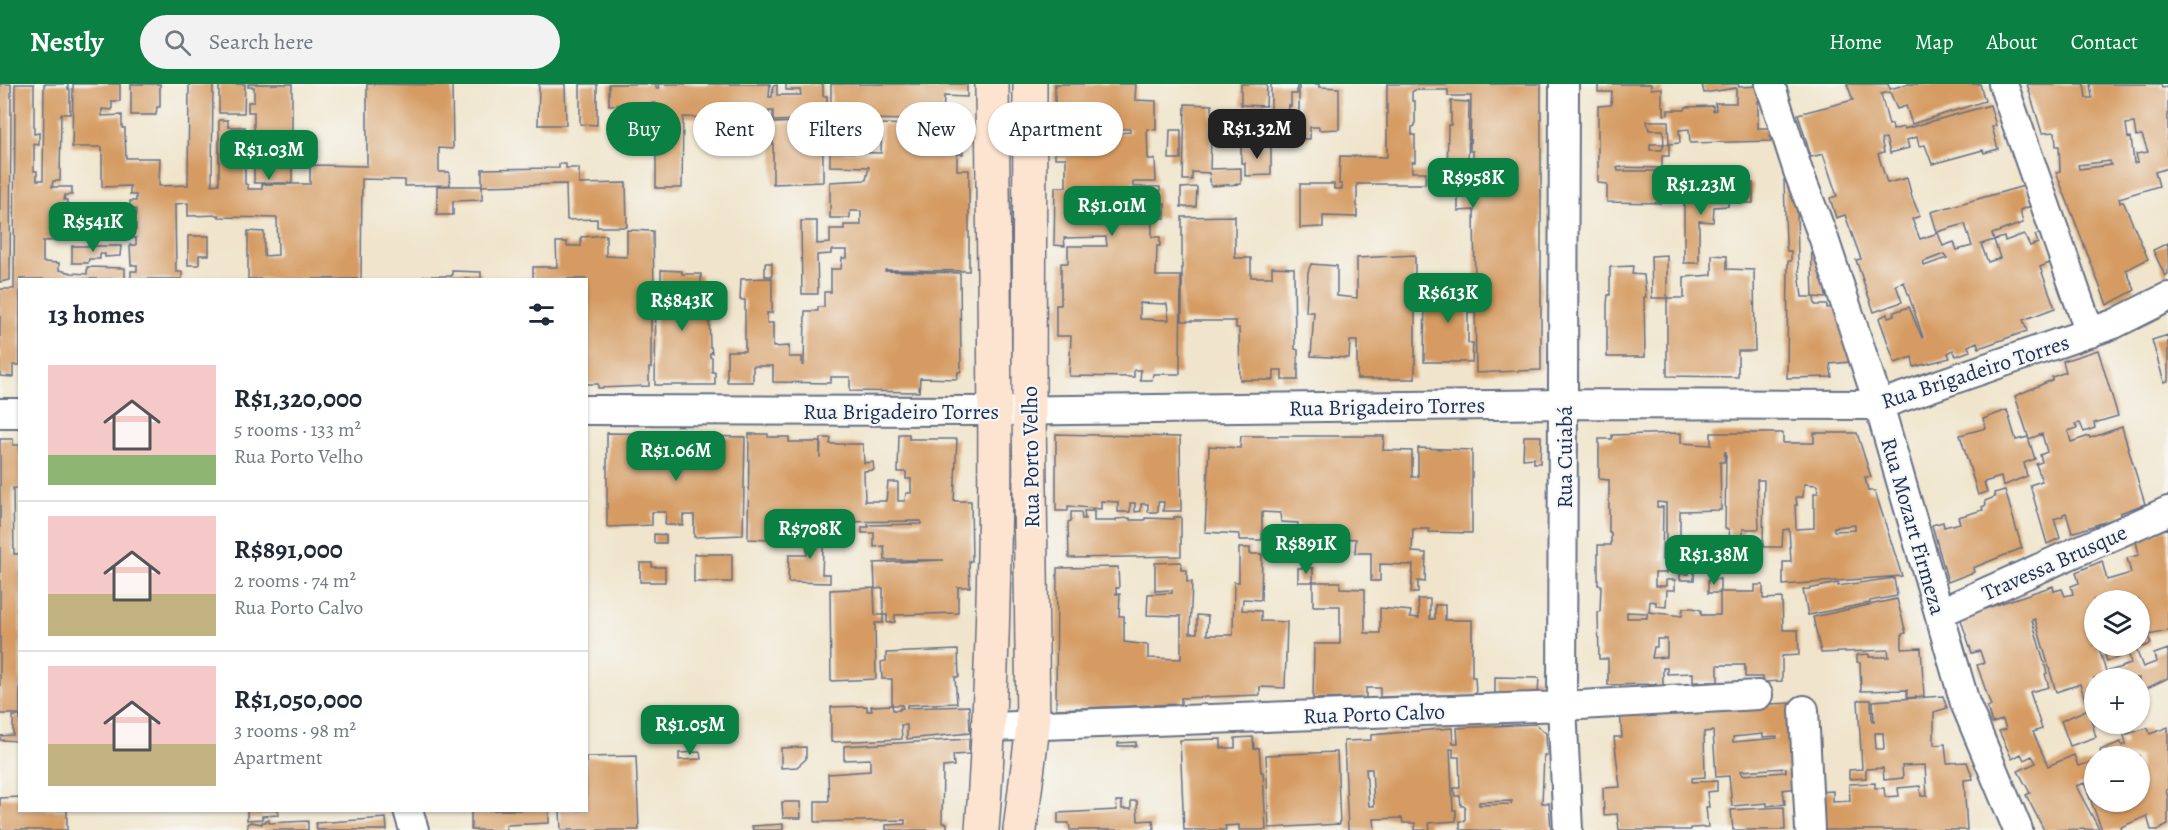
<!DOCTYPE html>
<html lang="en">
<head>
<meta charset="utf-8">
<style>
	:root { --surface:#fff; --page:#f2f2f3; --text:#1f2937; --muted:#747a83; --line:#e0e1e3; --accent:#0b8043 }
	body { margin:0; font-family:Alegreya,serif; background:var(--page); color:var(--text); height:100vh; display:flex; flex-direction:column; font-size:22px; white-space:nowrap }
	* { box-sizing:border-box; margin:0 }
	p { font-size:20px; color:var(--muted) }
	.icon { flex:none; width:33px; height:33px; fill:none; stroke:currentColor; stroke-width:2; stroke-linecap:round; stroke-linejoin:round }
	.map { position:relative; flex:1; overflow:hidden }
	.panel { position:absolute; left:18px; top:194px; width:570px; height:534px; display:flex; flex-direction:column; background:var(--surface); border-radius:0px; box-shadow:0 2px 4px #0004 }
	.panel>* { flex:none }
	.guide { position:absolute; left:606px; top:18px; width:570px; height:54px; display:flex; gap:12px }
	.controls { position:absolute; left:2084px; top:506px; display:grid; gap:12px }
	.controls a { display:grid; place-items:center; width:66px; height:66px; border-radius:50%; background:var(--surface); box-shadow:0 2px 4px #0004; font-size:30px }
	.price { position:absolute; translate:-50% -51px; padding:0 14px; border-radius:12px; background:var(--accent); color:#fff; font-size:20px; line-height:39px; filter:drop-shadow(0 2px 3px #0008) }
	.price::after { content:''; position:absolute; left:50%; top:36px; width:18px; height:14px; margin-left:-9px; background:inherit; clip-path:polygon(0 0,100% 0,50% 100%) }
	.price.current { background:#222; color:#fff }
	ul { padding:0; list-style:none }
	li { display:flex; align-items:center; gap:18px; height:150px; padding:0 30px }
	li+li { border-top:2px solid var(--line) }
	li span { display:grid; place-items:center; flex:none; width:168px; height:120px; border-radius:0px; color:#555 }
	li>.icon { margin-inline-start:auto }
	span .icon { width:72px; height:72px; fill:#fffc; stroke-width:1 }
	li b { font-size:26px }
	h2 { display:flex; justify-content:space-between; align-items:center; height:72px; padding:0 30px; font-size:26px }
	.chip { padding:0 21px; border-radius:27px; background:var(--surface); box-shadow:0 2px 4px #0004; font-size:21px; line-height:54px }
	.chip.current { background:var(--accent); color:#fff }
	header { display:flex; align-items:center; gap:36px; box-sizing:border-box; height:84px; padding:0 30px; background:var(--accent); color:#fff }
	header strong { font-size:28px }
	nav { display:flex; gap:33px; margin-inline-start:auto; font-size:21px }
	.search { width:420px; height:54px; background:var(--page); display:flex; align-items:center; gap:15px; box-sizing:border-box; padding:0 21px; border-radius:33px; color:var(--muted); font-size:22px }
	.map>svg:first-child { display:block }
</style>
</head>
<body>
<header>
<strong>Nestly</strong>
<div class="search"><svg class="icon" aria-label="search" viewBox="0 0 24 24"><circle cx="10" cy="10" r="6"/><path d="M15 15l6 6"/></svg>Search here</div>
<nav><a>Home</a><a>Map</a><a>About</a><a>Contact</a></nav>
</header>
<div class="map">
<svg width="2168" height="746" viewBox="0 0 2168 746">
	<rect width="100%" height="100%" fill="#f6f6f2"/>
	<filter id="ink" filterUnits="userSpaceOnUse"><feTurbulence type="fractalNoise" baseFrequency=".0167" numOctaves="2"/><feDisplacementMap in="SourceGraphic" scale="12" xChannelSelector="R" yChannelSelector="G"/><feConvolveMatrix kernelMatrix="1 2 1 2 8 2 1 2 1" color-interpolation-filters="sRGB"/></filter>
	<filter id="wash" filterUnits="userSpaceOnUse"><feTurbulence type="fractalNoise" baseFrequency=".008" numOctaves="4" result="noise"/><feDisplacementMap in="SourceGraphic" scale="24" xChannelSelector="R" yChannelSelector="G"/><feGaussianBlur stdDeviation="1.35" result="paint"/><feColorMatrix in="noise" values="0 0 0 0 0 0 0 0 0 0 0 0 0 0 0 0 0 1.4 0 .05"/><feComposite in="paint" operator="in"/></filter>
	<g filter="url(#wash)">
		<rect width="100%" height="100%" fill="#f0e5cc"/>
		<g id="blocks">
			<!-- building -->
			<path fill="#d59b62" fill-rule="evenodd" d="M0 0H11V15L10 196 0 198Z
				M15 0H34V50L39 49V61L34 60V87H37V96H43L44 0H68V5H70V30H61L60 97H53L52 103H72V111H65L64 116H67V156L43 157V178L59 179V186L72 189 87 190V183L125 184V195H20V281H13V293L0 292V205H14Z
				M73 0H120V17H112V26L102 25V32L122 31V44H125V50L126 74H160L159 102 188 101 189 0H213L212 101 219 100V36H228V43H245V100L248 101V105H262V100H310V81L367 82V0L452 1 453 65 439 64V88H449L450 101 405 102V96L362 95 361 195H248V147L264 148V172L278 171 277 134 219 133V131L188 132V119L175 120 176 188H182V195H131V187H137V181H131L130 161H136V154H130V146H136V140H130V131H136V125H130V117H136V111H130V102L102 103V63H72Z
				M131 0H160V23H157L156 31H131Z
				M219 0H245L244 29H219Z
				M248 0H292V99H254V82H248V77H254V65H248V52H254V28H248V18H254V3H248Z
				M539 0H565L566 41H538Z
				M580 0H597V41L580 40Z
				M609 0H656V4H659L658 0H770L769 13H772L773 2 777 1V11H801L800 6H786V0H823V12H827V20H823V98L773 100V39L803 38V36L773 37V27H769L767 45 745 43V50L717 47V51H713L714 34 683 33 682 104H656V43H670V32H656V19L609 21Z
				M831 0H967V13L944 12 943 37 831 34Z
				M1055 0H1136L1135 16 1156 17V46L1147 45 1148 75H1155L1156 98H1133V103H1160V119L1165 120V134H1152V153H1160V162H1157L1156 192H1181L1180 290H1153L1152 296H1140L1141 286H1134V293L1069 292 1071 252H1056V221H1061V179H1068V162H1107L1106 153 1064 154 1065 162 1054 161 1055 103H1066V74H1055ZM1089 44 1130 45V48L1118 49 1089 48ZM1140 219 1167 220 1169 236 1140 235Z
				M1241 0H1267L1266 22 1241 21Z
				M1271 0H1297V10H1291V22L1289 21 1288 50 1271 49Z
				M1299 0H1319V3L1339 4V45L1319 46V43H1310V55H1299Z
				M1387 0H1541V286L1476 289 1474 126 1458 127V100H1473V67H1470L1471 12H1448V6H1415L1412 8V17H1415V42L1412 43V51H1415V78H1412V88H1426L1425 100H1357V133L1323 132V143L1300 144V100H1334V105H1342V100H1339L1340 72 1387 73Z
				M1598 0H1651V5L1662 4V22H1664V31L1668 30V26H1685L1686 23 1713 22V27L1716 26 1715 19H1736V4L1704 9 1702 0H1738L1739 3 1760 2 1766 17H1758V44H1769L1771 57 1690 59 1689 45 1679 46 1680 59 1669 60 1668 37H1647L1649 46H1663L1664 60H1669V72H1662V84L1617 83 1618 87H1661V92L1669 93V99H1661V119L1607 118V100L1598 99V22L1611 21 1612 8H1598ZM1650 60H1664L1662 66H1650Z
				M1847 0H1888L1890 5 1907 0H1980L1985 17 1912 40 1906 22 1897 25 1890 8 1881 10 1889 41 1892 40 1893 46 1903 43 1904 45 1990 21 1996 42 1992 43 1998 65 1984 69 1983 66 1932 80 1925 61 1919 62 1917 53 1907 56 1909 64 1890 69 1886 54 1881 55 1884 68 1878 70 1887 99 1907 94 1912 113 1920 132 1912 135 1920 155 1938 149 1943 162 1954 158 1957 166 1972 162 1965 140 1937 148 1931 128 2024 102 2031 122 2020 126 2023 139 1992 150 1994 156 1981 160 1988 178 2000 174 1994 156 2004 153 2005 157 2024 150 2030 162 2038 159 2035 151 2042 149 2052 178 2040 183 2055 224 2023 236 2027 247 1979 264 1977 258 1968 262 1970 267 1956 272 1953 266 1948 269 1950 274 1914 283 1912 273 1895 279 1879 234 1887 230 1888 233 1894 231V228L1909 223 1922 254 1923 253 1904 198 1896 201 1902 218 1874 228 1856 176 1861 175 1845 131 1836 134 1830 114 1837 112 1823 70 1811 73 1798 30 1853 16ZM1944 170 1947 174 1924 182 1923 178Z
				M2027 0H2084L2086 14H2092L2090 0H2161L2162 4 2168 3V84L2155 88 2159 102 2119 114 2120 119 2123 117 2148 175 2126 186 2135 206 2107 221 2056 88 2060 87 2059 62H2056L2055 48 2042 49ZM2134 39 2136 52 2142 51 2148 68 2136 70 2138 78 2134 79 2131 53 2128 54 2126 40ZM2110 77 2111 81 2079 85 2078 81Z
				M1451 17 1469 18 1468 94H1447L1448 41H1451Z
				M1185 20 1212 21 1210 85 1241 84V100L1211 102 1209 89 1192 88V96H1183Z
				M882 40 954 42 953 57H963V70H957V86H969V187L885 186V187L960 189 961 286 960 288H958L957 295 920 294 919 308 850 307V293H831V299L773 298V282H753V298H727V267H745V216H740L741 195 772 194V229H767V239H773V263L789 262V273H802V281H804L805 227H818V223H824V208H831V185H841L842 174H847V166H831V170L817 171 818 210H802L801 137H817V160L830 159V145H844V141H861V127H850V134H830V98L866 96 869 83 830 82V53H840V68L881 69Z
				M1170 46H1181V75H1169Z
				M1241 62H1271V91L1245 92V79H1241Z
				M559 80H566V84H579V100L626 99 627 143H597V135L567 136 566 100 482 102V116L453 117V131H437V102H482V85L559 84Z
				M1796 94 1810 125 1797 127 1798 177 1802 213H1814L1815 221H1827V224L1843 222 1860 277 1830 280 1832 293 1787 294 1788 177H1791V167H1787L1786 159 1784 96Z
				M1753 99V119H1739L1740 100Z
				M1700 100H1729L1728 122 1714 123 1713 138 1699 137V179H1684V110L1700 111Z
				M1197 103 1196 123H1181V104Z
				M1810 126 1823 186 1826 214 1813 213Z
				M1235 132V174H1251V193H1272V183L1294 184 1295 265 1298 266V296H1282V286H1274V296H1240L1239 244H1236V237H1182V133Z
				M627 146 653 147 654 208 651 207V284H649V302L598 304V300H586V195H533V183H557L556 158H567V162H581V153L606 151V172L627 173Z
				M188 152H209V171H199V181H188Z
				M2168 159V190L2165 192 2153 166Z
				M72 162H121L120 172 105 173V170H100V175H89L88 179H72Z
				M1415 171V295H1357V257H1350L1349 274 1311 272 1314 228H1306L1308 188 1311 180 1337 182V212L1357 214V174Z
				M1667 171V214H1652L1651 172Z
				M1712 171 1727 172V185L1754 186 1755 267H1738V293L1667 292V214H1684V193L1712 191Z
				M765 179H772V192H765Z
				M1633 182 1632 190 1644 191 1646 213H1644L1645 273H1607V220L1608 211H1610V183Z
				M661 186 682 187V190H701V227H709L710 263H711L712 269H710V273H712V288H715V301H655L656 200H661Z
				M452 187 481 188V195H424V192H452Z
				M1473 202V228H1468V259H1473L1472 278H1424L1425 203Z
				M2168 251V297L2164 298 2152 256Z
				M2098 266 2118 332 2094 339 2095 344 2084 348 2080 339 2075 340 2077 344 2068 347 2071 358 2089 352 2090 354 2122 343 2145 420 2120 429 2122 432 2072 449 2066 429 2063 430V432L2054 435 2060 454 2047 460 2030 401 2042 397 2036 380 2042 378 2040 371 2047 368 2042 350 2029 355 2015 312 2052 296V293L2066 288 2063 277Z
				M2007 326 2016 356 2028 353 2035 375 2024 379 2027 392 2003 402 2001 393 1984 398 1987 408 1978 411 1960 351 1986 344 1983 335Z
				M607 349 679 350V367H695V352L745 353 743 451 694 453V431H683V441H665L666 428H652V441L607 443Z
				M1681 349V359L1711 361V349H1783V359H1814V349H1857L1871 393H1865L1868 407H1875L1902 492 1783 501V478H1791L1789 445 1783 446 1782 463H1763L1764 396H1757L1759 445H1743V456H1730L1729 445H1725L1726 368H1725L1724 378H1720L1721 426 1680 427V463H1666V419L1657 418V423H1663L1662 476H1666V489H1655V502H1666V496H1675V506H1667L1666 523 1656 522V518L1650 517 1649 528 1682 532 1683 524H1693L1701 526V531H1720V508H1755V501H1763V515L1782 514 1783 546H1798L1799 571 1782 572V597L1763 598V593H1745V581H1718V598H1693V589L1667 590V584H1663V603H1656V600L1608 601V575H1599L1598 528H1600L1601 501H1598V461H1611V449H1609V396L1599 395V355H1612V351ZM1804 400 1817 401 1818 409H1814V444L1796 445 1795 421H1797L1796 413H1803ZM1855 441V446L1834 447V443ZM1627 528 1647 529V534H1627ZM1657 555H1667V573L1652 574 1654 563H1657Z
				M749 350H768V353H789V358H820V374L821 354H831L830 360H863L864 379 873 378 874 386 864 387 865 417H886L888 398H898V417H905L906 409H911V395H906V388H898L899 350H909V355H957L954 417H971L972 477H969L970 503H958V529L895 531V538L887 539V531H883V504L875 505 874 479 944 476H885L884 462 874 463V449H862V443H869L868 441 921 440V437L830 438V429H821V433L789 432V457L748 455Z
				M1056 350 1180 353 1181 427H1163L1164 418H1158V428H1148V420H1141V427L1135 428V419H1130V428H1118V418L1101 417V425L1068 422V427H1056Z
				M1241 352H1384L1383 366 1412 367V393H1418V364L1472 366V449L1429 448V445H1413L1412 468 1426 469 1425 498 1418 497V509H1411L1413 481 1380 480V497H1371V469H1355L1356 455 1327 453V467L1313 466V444H1298V439L1281 438 1280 429 1262 428V456H1239V450L1205 448 1209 362 1240 364Z
				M1524 352H1541L1540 379H1534V374L1523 375Z
				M0 355H13V361H20V404H13L14 470H20V630H0Z
				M2005 406 2022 464 1973 484 1974 488 1948 498 1932 441 1943 438 1944 443 1960 439 1958 433 1983 426 1982 423 1986 421 1985 417 1995 413 1994 409Z
				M1084 427H1094V437H1116V435L1130 434V436H1145V434L1174 435V433H1181V472L1069 474 1068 438 1071 437V428H1081L1082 435H1085Z
				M807 441H824L822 490H830V499L788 498 789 471H807Z
				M2168 444V547L2148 551 2151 560 2136 565 2143 583 2156 578 2154 570 2168 565V594L2139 608V594H2094V623L2088 625 2080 600 2056 608 2035 535 2032 536 2047 589 2045 590 2049 603 2030 608 2042 645 2033 648 2048 682 2074 671 2078 682 2094 677V717H2139V672H2101L2100 666 2121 658 2122 662 2126 660 2124 651 2148 644 2150 650 2168 643V705L2166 706 2168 714V741L2158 746H2151L2147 732 2121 743 2122 746H2102L2084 699 2076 702 2099 745 2044 746 2026 711 2030 709 2018 687 2036 679 2032 672 2024 676 2021 670 2012 675 1999 647 2006 645 2003 636 1992 639 1987 623 1991 622 1977 581 1984 579 1980 567 1972 569 1960 533 2053 502 2054 507 2062 505 2065 512 2073 510 2071 502 2079 499 2076 488 2102 477 2107 496 2131 489 2127 474 2139 471 2136 457ZM2094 516H2139V561H2102L2107 577 2129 570 2131 580 2106 588 2098 561H2094Z
				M654 450 666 451V459H654Z
				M1239 464H1250V470H1262L1261 516 1243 515 1242 526 1261 527V537L1287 538 1285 604 1260 603V611L1181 614V620L1056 625 1057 484 1118 483 1119 504H1116V510H1120L1119 532H1124V558L1148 561V574L1181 575V532L1147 531 1148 510 1172 509V506L1155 507V479L1181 478V486H1187V498H1192L1190 549H1197V531L1208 532 1207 551H1233L1234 498H1239Z
				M694 470H732V498H694Z
				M1689 475H1694V496H1680V490H1689Z
				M640 479H652V483H665V498H640Z
				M1298 484H1313V498H1298Z
				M1894 494 1897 512 1870 517V519L1808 531 1803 506 1838 499V502Z
				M1720 495V509H1708V496Z
				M1313 498H1340V504L1365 505V549H1380V524L1411 527 1410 533 1419 534 1418 515H1430V535H1435V521H1445V536H1472V593H1475L1476 610 1380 613V604H1366V614L1313 615 1314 560H1340V522H1313Z
				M874 504 875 531H883V539H875L876 595 831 597 830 506Z
				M1897 515 1906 549 1902 550V565L1921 564 1924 612 1907 614V606L1861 607 1860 579 1857 578V571L1869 570V573H1889L1888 566 1821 569 1813 533Z
				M958 566 959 593H955L957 619 907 621V624L969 622 970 649 907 655V641H901L902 655 831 658V623L867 622V627H872L871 622 892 621 893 626H900V624H903L902 621H892V595H882L881 578 886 577V569Z
				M1495 593 1539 594 1538 609 1495 610Z
				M1943 612 1947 624 1934 628V661L1945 660 1947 679 1967 678 1973 695 1964 696 1967 746H1816L1814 708 1833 707V718L1850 717 1849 700 1875 699V704H1884L1885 713 1899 712 1898 704 1920 702 1921 712H1927L1925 681 1902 682 1903 694 1884 696 1883 684 1866 685V694L1849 695V686L1862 685 1858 616H1871L1872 637H1874L1873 617ZM1875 649H1883L1884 665H1876Z
				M1794 619 1796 704 1783 706 1785 720 1767 722V719L1732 722 1729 692 1716 693 1713 647 1704 648 1705 693 1692 694V698L1717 697V707L1707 708 1709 723H1706L1708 743 1691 744V746H1619L1617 730 1604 731 1603 704 1620 703 1614 653H1622L1620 627ZM1763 650V653L1777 652V654L1733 658V653ZM1786 684V688L1742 691 1741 687Z
				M2088 625 2096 653 2070 662 2061 637Z
				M13 632H20V657L0 656V652L13 651Z
				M1535 640 1546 649 1547 671H1544L1542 719H1549L1551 746H1460V737H1465V722H1461L1460 712H1455L1454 704H1460L1459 673H1453V665H1450L1453 726H1456V737L1429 739 1430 746H1415V739H1403L1402 734 1374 735 1375 746H1348L1344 657 1371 656V651L1452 644 1453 659H1458L1457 644ZM1366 685H1372L1374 722H1369ZM1512 717 1511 720 1479 721V718Z
				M1253 653 1254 665 1259 664 1261 688H1263L1266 746H1239V741L1225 742 1226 746H1184L1180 656 1221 655V664H1235V654Z
				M969 655V670L953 671 954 682 943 683 942 739H947V746H886V741L905 740V736L815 738V717H829L828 690 870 687V675L844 676V662Z
				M1136 658V662H1118V659Z
				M806 663V675L797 683 781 684V664Z
				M700 668 701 675 679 676V669Z
				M1337 668 1340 740 1269 744 1266 671Z
				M636 672 639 746H561L560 726H586V673Z
				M20 713V726H67V746H0V714Z
				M1116 717H1122V725H1131V717H1137L1138 737 1153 736 1154 746H1070L1069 739H1058V729L1117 726Z
				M782 718H800L801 734H783Z
				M1784 723 1785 746H1733L1731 726Z
				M247 726H278L279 731 262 732V735L247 736Z
				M471 726H549V739L506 741V746H471Z
				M386 734 387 746H317L316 739Z
				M266 736H269V739L308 737V746H248L247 740 251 738 262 740V738H266Z
				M783 740V746H753L752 742Z"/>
		</g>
	</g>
	<g filter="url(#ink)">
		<use href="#blocks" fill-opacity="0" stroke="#666f84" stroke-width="1.5"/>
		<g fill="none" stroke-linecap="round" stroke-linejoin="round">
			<defs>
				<path id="street" d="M1564 0 1562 622 1568 746
					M1770 0 1798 87 1824 155 1879 321 1965 619 2018 746
					M2003 0 2090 249
					M586 326 995 327 1564 320 1879 321 2114 240 2168 213
					M0 329H20
					M1939 529 2168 427
					M1804 626 1810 746
					M990 643 1562 622 1758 611
					M408 726 414 746"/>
				<path id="secondary" d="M982 746C1001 498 994 248 992 0
					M1020 746 1033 642 1029 326 1030 0"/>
			</defs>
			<!-- street casing -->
			<use href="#street" stroke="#666f84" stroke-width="32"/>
			<!-- secondary casing -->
			<use href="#secondary" stroke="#666f84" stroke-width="36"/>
			<!-- street -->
			<use href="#street" stroke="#fff" stroke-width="28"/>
			<!-- secondary -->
			<use href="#secondary" stroke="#fde4d0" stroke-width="33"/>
		</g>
	</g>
	<g text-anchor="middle" stroke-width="4.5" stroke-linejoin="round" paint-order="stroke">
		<!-- street labels -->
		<g font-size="22" fill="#1b2f5e" stroke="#f6f6f2">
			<text transform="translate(1975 287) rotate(-18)" y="8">Rua Brigadeiro Torres</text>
			<text transform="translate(1387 322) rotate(-1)" y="8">Rua Brigadeiro Torres</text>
			<text x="901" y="335">Rua Brigadeiro Torres</text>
			<text transform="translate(1030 373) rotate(-91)" y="8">Rua Porto Velho</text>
			<text transform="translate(1564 373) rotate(-90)" y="8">Rua Cuiabá</text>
			<text transform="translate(1914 442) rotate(74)" y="8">Rua Mozart Firmeza</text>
			<text transform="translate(2054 478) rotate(-24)" y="8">Travessa Brusque</text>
			<text transform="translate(1374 629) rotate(-2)" y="8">Rua Porto Calvo</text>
		</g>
	</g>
</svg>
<div class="controls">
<a><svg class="icon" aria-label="layers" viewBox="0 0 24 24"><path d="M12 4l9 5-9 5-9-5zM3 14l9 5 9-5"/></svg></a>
<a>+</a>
<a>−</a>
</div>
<b class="price current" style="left:1257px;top:76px">R$1.32M</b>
<b class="price" style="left:269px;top:97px">R$1.03M</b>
<b class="price" style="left:1473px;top:125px">R$958K</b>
<b class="price" style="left:1701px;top:132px">R$1.23M</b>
<b class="price" style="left:1112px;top:153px">R$1.01M</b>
<b class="price" style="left:93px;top:169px">R$541K</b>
<b class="price" style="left:1448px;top:240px">R$613K</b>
<b class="price" style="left:682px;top:248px">R$843K</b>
<b class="price" style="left:676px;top:398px">R$1.06M</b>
<b class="price" style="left:810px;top:476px">R$708K</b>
<b class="price" style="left:1306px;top:491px">R$891K</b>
<b class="price" style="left:1714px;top:502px">R$1.38M</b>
<b class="price" style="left:690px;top:672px">R$1.05M</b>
<div class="guide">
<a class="chip current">Buy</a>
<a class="chip">Rent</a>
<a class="chip">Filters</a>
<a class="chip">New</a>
<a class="chip">Apartment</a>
</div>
<section class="panel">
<h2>13 homes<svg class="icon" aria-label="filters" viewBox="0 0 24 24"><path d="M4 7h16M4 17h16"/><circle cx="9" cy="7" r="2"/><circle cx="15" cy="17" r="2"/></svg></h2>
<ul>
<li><span style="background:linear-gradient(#f6c9c9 75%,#8fb573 0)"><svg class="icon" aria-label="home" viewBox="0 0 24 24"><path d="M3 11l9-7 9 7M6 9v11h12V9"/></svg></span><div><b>R$1,320,000</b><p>5 rooms · 133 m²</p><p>Rua Porto Velho</p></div></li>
<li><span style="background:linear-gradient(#f6c9c9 65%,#c2b280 0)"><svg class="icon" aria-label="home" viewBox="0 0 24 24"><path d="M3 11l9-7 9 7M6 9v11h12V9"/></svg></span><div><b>R$891,000</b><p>2 rooms · 74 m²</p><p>Rua Porto Calvo</p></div></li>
<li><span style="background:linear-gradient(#f6c9c9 65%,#c2b280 0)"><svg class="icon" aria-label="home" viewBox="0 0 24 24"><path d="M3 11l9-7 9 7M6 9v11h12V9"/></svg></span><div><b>R$1,050,000</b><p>3 rooms · 98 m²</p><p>Apartment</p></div></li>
</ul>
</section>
</div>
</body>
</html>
